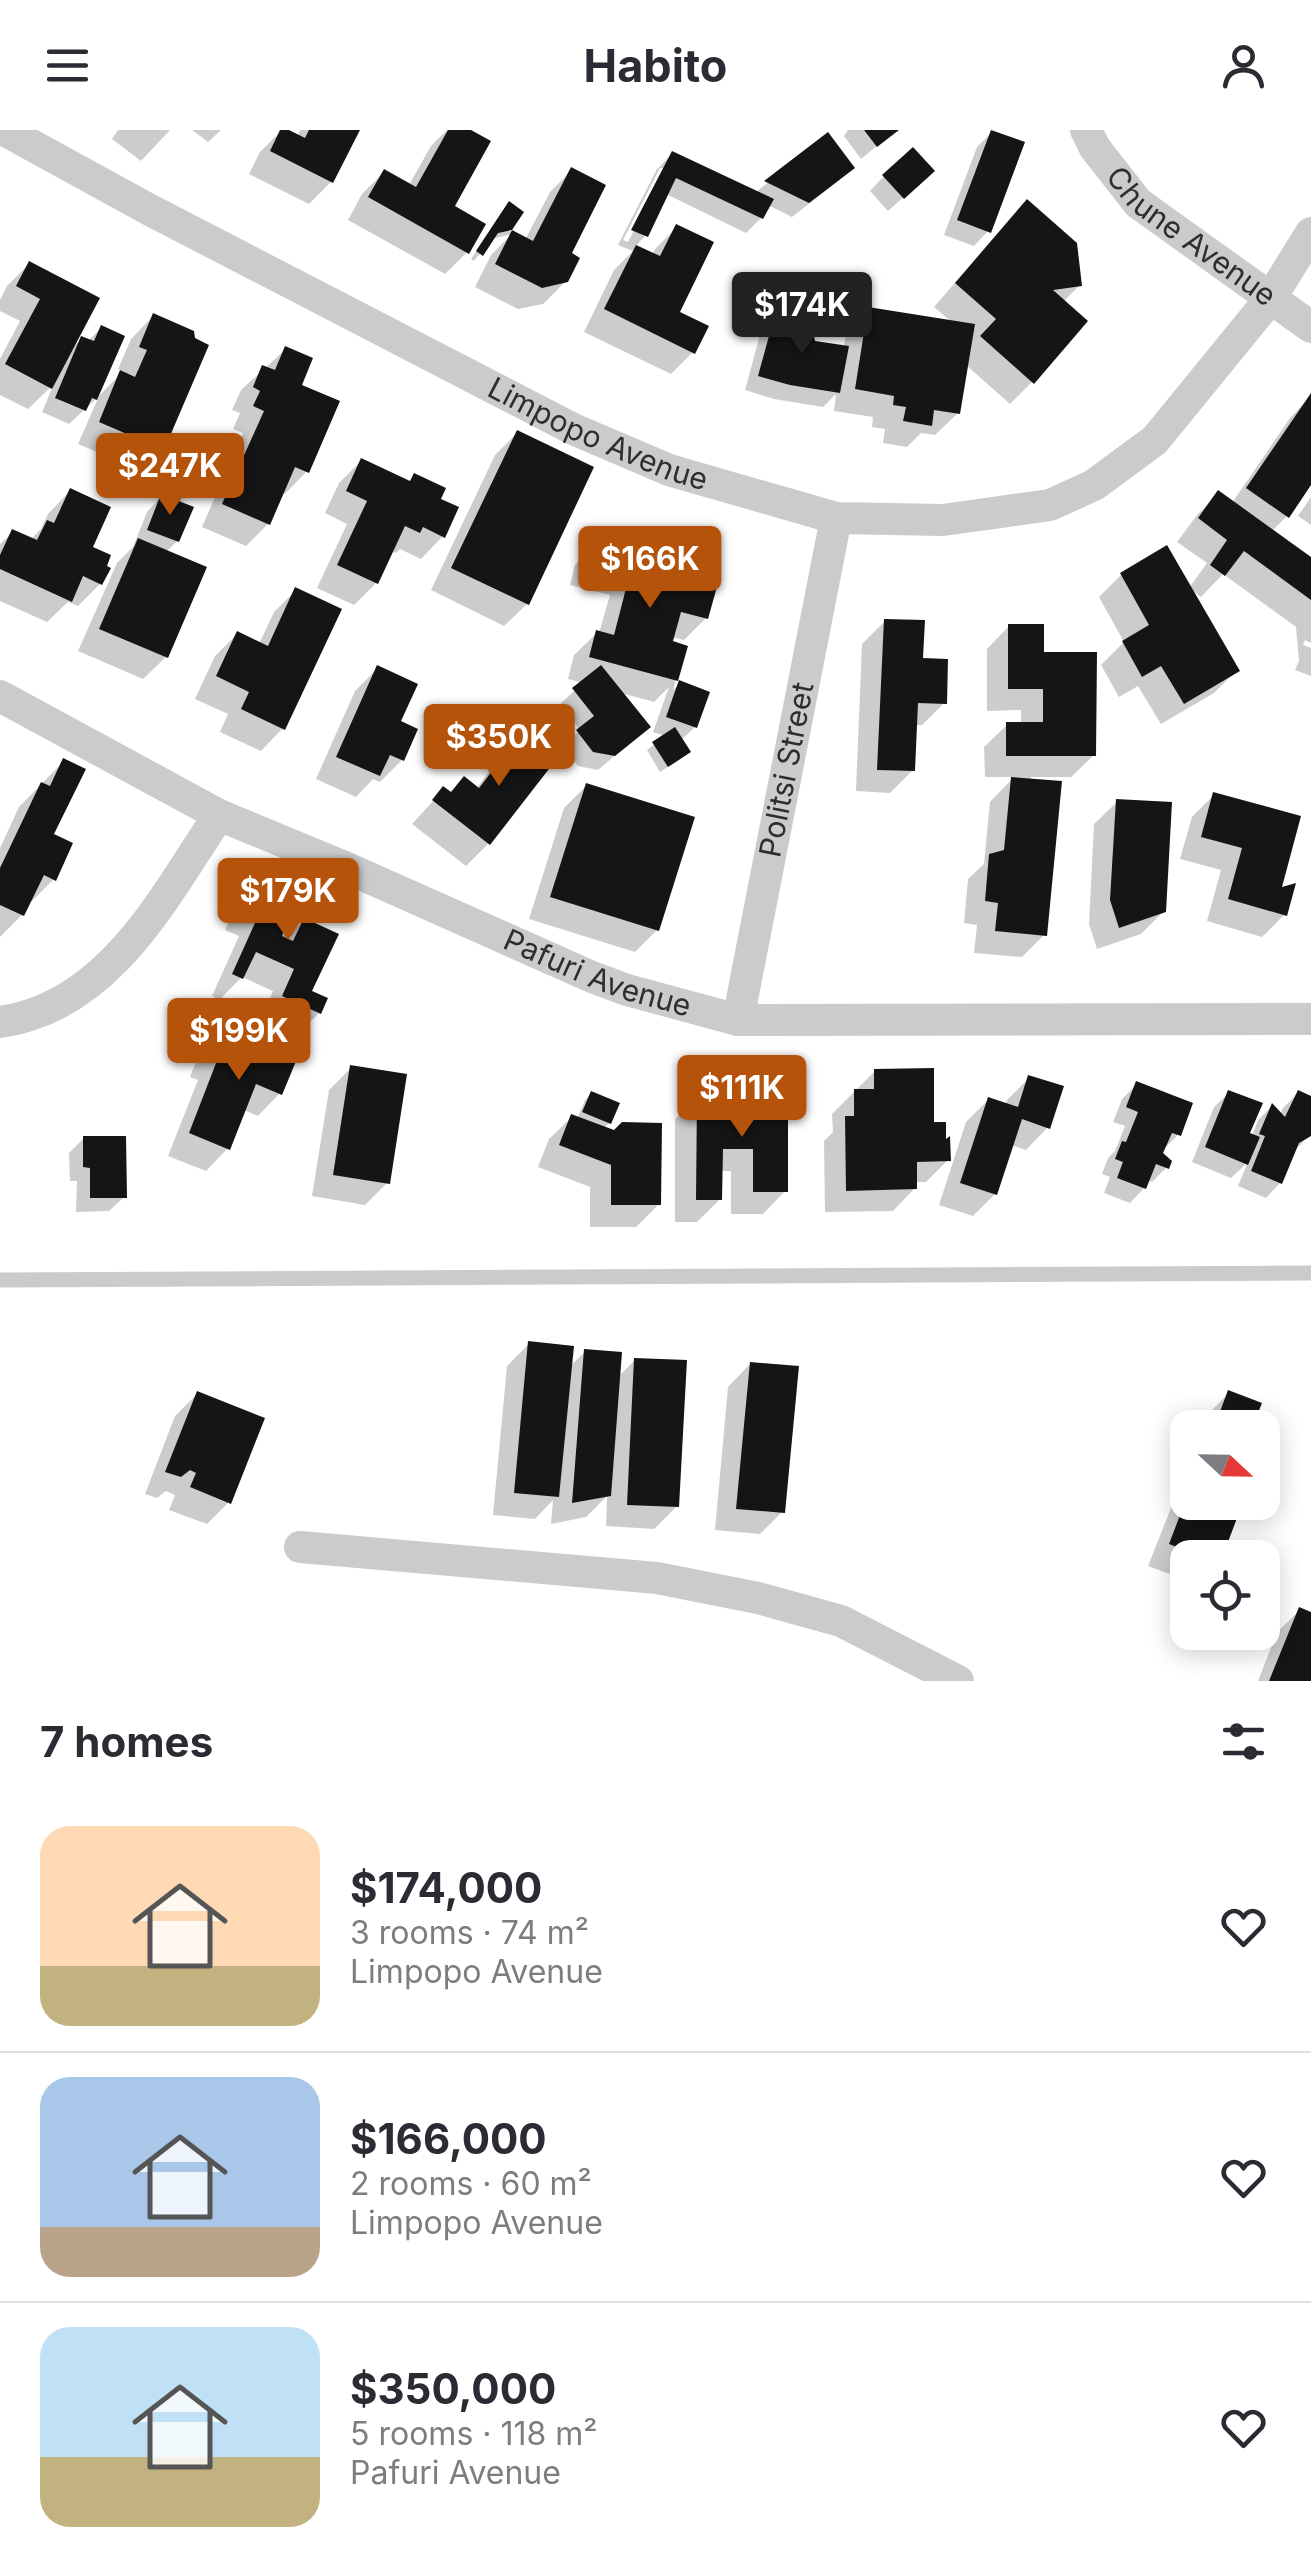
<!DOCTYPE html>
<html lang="en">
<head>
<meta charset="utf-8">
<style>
	:root { --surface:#fff; --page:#f7f7f7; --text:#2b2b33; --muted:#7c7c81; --line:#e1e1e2; --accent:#b45309 }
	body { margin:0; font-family:Inter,sans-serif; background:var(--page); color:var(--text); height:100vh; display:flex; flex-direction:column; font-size:38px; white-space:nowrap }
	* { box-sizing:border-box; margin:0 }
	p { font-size:32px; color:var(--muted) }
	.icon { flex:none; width:55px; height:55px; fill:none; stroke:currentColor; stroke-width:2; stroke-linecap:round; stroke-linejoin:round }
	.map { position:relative; height:1551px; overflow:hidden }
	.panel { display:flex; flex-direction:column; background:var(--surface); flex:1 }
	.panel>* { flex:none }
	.needle { width:65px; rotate:112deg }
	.fabs { position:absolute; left:1170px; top:1280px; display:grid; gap:20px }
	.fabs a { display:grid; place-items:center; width:110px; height:110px; border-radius:20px; background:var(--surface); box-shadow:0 5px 25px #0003; font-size:50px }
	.price { position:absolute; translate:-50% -85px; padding:0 22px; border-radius:10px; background:var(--accent); color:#fff; font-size:32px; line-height:65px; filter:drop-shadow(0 2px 5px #0008) }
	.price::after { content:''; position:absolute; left:50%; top:60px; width:30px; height:22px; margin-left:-15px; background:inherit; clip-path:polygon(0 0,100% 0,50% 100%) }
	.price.selected { background:#222; color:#fff }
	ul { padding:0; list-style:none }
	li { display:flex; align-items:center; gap:30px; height:250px; padding:0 40px }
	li+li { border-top:2px solid var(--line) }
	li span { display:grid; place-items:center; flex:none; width:280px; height:200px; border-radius:30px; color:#555 }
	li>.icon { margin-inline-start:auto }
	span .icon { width:120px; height:120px; fill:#fffc; stroke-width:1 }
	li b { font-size:42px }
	h2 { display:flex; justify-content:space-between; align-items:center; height:120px; padding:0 40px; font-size:42px }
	header { display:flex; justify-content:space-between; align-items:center; height:130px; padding:0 40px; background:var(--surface); font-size:45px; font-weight:700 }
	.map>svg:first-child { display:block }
</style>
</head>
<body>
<header><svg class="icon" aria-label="menu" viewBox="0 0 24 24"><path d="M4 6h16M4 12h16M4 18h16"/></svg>Habito<svg class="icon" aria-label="person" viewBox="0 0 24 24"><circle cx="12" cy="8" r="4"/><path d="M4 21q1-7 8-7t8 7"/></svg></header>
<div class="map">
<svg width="1311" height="1551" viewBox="0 0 1311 1551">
	<rect width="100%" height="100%" fill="#fff"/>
	<!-- shadow -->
	<path fill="#0003" fill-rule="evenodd" d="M118 0H170L141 31 112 9Z
		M192 0H221L208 12Z
		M282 0 297 7 300 0H357L331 52 309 74 249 44 260 22Z
		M447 0H466L452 77 467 122 445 144 348 90 362 64 384 42 409 55 431 16Z
		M848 0H896L861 29 844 6Z
		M992 2 988 101 974 116 944 105 977 17Z
		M827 5 852 38 837 52 792 87 768 75 761 88 746 103 666 64 646 105 635 117 652 125 655 119 677 97V183L693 222 671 244 584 202 614 140 633 121 618 115 657 39 672 24 755 63ZM660 38H666L628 112 623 110Z
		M572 40 566 151 543 174 518 179 475 157 491 125 512 104 491 109 474 131 471 129 503 81 521 82 509 101 525 110 550 62Z
		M884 46 917 55 888 81 870 61Z
		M1005 95 1080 155 1063 172 1032 252 1010 274 966 235 958 283 935 305 921 303 907 317 883 313 885 299 872 297 873 287 834 281 836 264 823 277 774 269 745 260 761 201 776 186 813 213 844 218 846 202 869 180 953 193 934 177Z
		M29 134 72 218 82 208 88 211 101 198 96 269 69 294 42 282 54 254 28 279 0 265V229L20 191 0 181V170L7 156Z
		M153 186 162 318 139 340 78 314 99 266 123 241 118 239 131 209Z
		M286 219 299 256 307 341 285 364 282 362 268 394 246 416 202 397 243 303 233 299 240 283 232 280 241 260Z
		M1311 266V351L1287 386 1271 402 1311 430V513L1305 510 1303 515 1311 518V546L1295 540 1299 531 1296 497 1223 444 1201 467 1189 458 1207 433 1177 412 1197 385 1219 363 1232 373 1290 288Z
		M517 303 527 474 504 496 431 460 495 325Z
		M361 331 408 353 415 346 437 370 443 406 421 429 400 419 396 423 391 421 376 453 354 475 317 458 347 394 325 383 339 353Z
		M70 361 100 454 78 476 68 472 47 492 0 471V414L13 402 30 410 41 399 48 384Z
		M161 367 177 411 166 422 204 438 166 527 143 549 78 521 117 433 133 417 147 382Z
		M1311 367V395L1298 386Z
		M597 412 675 444 706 488 684 510 671 507 670 513 685 518 673 560 680 553 695 597 681 610 682 628 660 642 647 620 665 606 653 602 669 557 654 572 621 563 648 597 598 640 578 636 563 617 580 600 560 574 583 553 568 549 574 525 597 503H599L610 465 570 455 575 435Z
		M1167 418 1237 540 1214 563 1161 594 1138 556 1119 567 1101 535 1124 512 1099 467 1121 445Z
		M296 460 283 598 261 621 220 602 228 584 195 569 215 526 237 504 259 514 274 482Z
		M885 491 921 531 944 573 922 595H915L913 640 890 663 856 661 862 514Z
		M1009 496 1041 524 1094 625 1071 647H1031L1044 805 1022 827 974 823 977 795 964 793 968 749 984 734 990 672 1014 647H985L984 617 1007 595H1021V580L987 581V519Z
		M378 538 398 593 402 630 380 652 373 649 356 667 316 649 355 561Z
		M524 603 555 627 488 714 466 736 412 694 444 659 450 663 464 649 476 659 502 625Z
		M64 631 51 705 54 749 32 771 29 770 22 785 0 807V718L19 677Z
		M586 656 657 800 635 822 529 789 564 678Z
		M1214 665 1285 784 1262 807 1207 791 1221 740 1180 729 1192 687Z
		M1117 672 1164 781 1141 804 1097 819 1089 794 1094 694Z
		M259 752 303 772 287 807 304 791 309 862 319 883 297 905 261 889 273 861 242 847 219 870 212 866 239 806 225 800 237 774Z
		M223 897 280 963 258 986 244 980 228 1018 206 1041 168 1026 198 950 190 947 201 919Z
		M351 938 387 1053 365 1075 312 1066 329 960Z
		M875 941 932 995 948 1030 926 1052H915V1058L893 1081 825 1082 824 1011 833 1002 832 984Z
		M1029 948 1048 997 1026 1020 1011 1015 995 1064 973 1086 939 1075 966 992 989 969 1005 975 1007 970Z
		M1137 954 1179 1004 1160 1023 1167 1037 1152 1052 1147 1050 1144 1058 1130 1073 1104 1063 1110 1047 1102 1044 1108 1028 1115 1021 1125 996 1113 992 1122 969Z
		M1229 963 1247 1004 1252 1006 1258 990 1272 976 1280 985 1283 978 1298 963 1311 969V999L1308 1007 1293 1022 1280 1053 1266 1068 1238 1056 1248 1032 1231 1048 1192 1032 1214 977Z
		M591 964 609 993 603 999 659 1074 636 1097H590V1057L538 1037 549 1009 572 987 577 989 585 970Z
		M698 966H785V1061L763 1084H731V1041H720V1069L697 1092H675V989Z
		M84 1008 124 1067 109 1081 76 1082 77 1051H70L69 1023Z
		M529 1214 569 1237 585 1222 617 1248 635 1230 677 1376 654 1399 606 1396 607 1366 586 1387 551 1394 553 1370 535 1389 493 1385 507 1236Z
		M750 1234 782 1382 760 1404 715 1400 728 1257Z
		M1229 1263 1250 1298H1202L1207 1285Z
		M197 1264 229 1372 207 1394 169 1380 175 1365 166 1361 157 1368 145 1364 175 1286Z
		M1188 1335V1372L1220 1428H1188V1451L1148 1436Z
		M1300 1480 1311 1485V1551H1258L1277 1502Z"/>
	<!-- building -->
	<path fill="#151515" d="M280 0H289L305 8 309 0H360L333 53 270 21Z
		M448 0H471L491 11 455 76 486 94 469 124 368 67 384 39 416 57Z
		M864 0H899L877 17Z
		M991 0 1025 12 991 103 957 90Z
		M828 2 855 38 809 73 764 51Z
		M913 17 935 41 904 69 882 45Z
		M672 21 774 69 763 89 676 48 648 107 631 100Z
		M571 37 606 55 572 123 580 128 568 152 542 158 495 134 512 100 498 103 483 126 476 121 509 71 524 82 512 100 533 111Z
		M1027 69 1077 113 1082 156 1053 160 1088 191 1034 254 980 206 996 189 955 153Z
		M676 94 714 112 680 182 709 196 695 224 604 179 636 115 660 126Z
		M29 131 100 168 52 259 5 234 40 169 16 156Z
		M868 177 975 194 960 284 934 280 932 296 903 291 906 277 893 275 894 266 855 259Z
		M153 183 194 201 195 208 209 215 164 320 99 292 120 240 135 247 147 220 139 217Z
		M775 184 811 194 815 211 849 216 840 263 790 255 758 246Z
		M101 195 125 206 97 270 92 268 86 281 55 268 81 206 94 211Z
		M285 216 313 228 302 255 340 271 309 343 295 337 270 395 222 374 264 281 253 276 260 261 253 257 262 235 275 240Z
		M1311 263V355L1289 388 1246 358Z
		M517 300 594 337 529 475 451 438Z
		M361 328 410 351 414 343 446 358 441 369 459 377 445 408 423 397 420 403 405 396 378 454 337 435 367 371 346 361Z
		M70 358 111 377 93 417 111 425 107 436 111 438 102 455 83 446 72 472 0 439V425L12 399 37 410 47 390 54 393Z
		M1218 360 1311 427V470L1244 421 1225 446 1210 435 1227 410 1198 388Z
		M161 364 194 377 179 412 147 400Z
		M138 408 207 437 168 528 99 499Z
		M597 409 680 432 678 442 718 453 708 489 681 482 673 511 688 516 678 551 589 527 596 500 614 505 630 443 591 433Z
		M1167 415 1240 541 1184 574 1161 536 1142 547 1122 511 1149 495 1120 443Z
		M295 457 342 479 285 600 241 579 249 562 216 546 237 501 268 516Z
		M884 489 925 490 923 528 948 529 947 574 918 573 915 641 877 640Z
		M1008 494H1044V522H1097L1096 626H1006V592H1043V559H1008Z
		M377 535 418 554 401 591 418 599 404 631 390 625 380 646 336 627Z
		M601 535 651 597 615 626 593 622 576 600 594 586 572 558Z
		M679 550 710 562 697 598 666 587Z
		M675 597 691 622 668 637 652 612Z
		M524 600 559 626 490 715 432 670 443 656 451 662 464 646 479 658Z
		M63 628 86 639 54 704 73 713 56 751 44 745 24 786 0 775V738L41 652 50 656Z
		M1011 647 1062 651 1047 806 995 801 998 773 985 771 989 724 1004 720Z
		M586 653 695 687 659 801 550 767Z
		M1213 662 1301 686 1282 757 1296 753 1287 786 1228 769 1242 718 1201 707Z
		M1116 669 1172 672 1166 782 1119 798 1110 770Z
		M258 749 307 771 292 804 284 800 282 806 293 811 304 788 339 804 312 861 328 868 321 884 282 866 294 839 256 822 243 849 232 844 259 784 245 778Z
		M222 894 299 924 282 965 256 954 230 1020 189 1003 218 928 211 925Z
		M350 935 407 944 390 1054 333 1045Z
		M934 938V992H946V1009L950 1006 951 1031 917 1032V1059L846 1061 845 986H854V959H874V939Z
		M1028 945 1064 956 1050 999 1022 989 997 1065 960 1053 988 967 1018 977Z
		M1136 951 1193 973 1181 1006 1172 1003 1163 1023 1172 1031 1169 1039 1156 1034 1146 1059 1117 1048 1123 1032 1115 1029 1122 1011 1126 1012 1138 982 1126 977Z
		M1228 960 1263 973 1250 1003 1260 1007 1248 1035 1205 1017Z
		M1298 960 1311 966V1006L1299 1013 1282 1054 1251 1041 1265 1006 1259 1004 1272 973 1285 987Z
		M591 961 620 973 611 994 582 982Z
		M788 963V1062H753V1019H723L722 1070H696L697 964Z
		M571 984 614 1000 622 992 662 993 661 1075H611V1035L559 1015Z
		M83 1006H126L127 1068H90V1038L83 1037Z
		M528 1211 574 1216 559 1367 514 1363Z
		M584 1219 622 1222 611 1366 572 1373Z
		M634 1228 687 1230 679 1377 627 1375Z
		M750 1232 799 1236 785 1383 736 1379Z
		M1228 1260 1262 1273 1252 1298H1214Z
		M197 1261 265 1288 231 1374 190 1357 196 1343 190 1340 181 1347 165 1342Z
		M1185 1372H1243L1222 1428H1205L1169 1414Z
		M1299 1477 1311 1482V1551H1269Z"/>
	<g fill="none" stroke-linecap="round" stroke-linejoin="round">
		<!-- lane -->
		<path stroke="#cbcbcb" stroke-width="15" d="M0 1150 1311 1143"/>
		<!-- street -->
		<g stroke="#cbcbcb" stroke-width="32">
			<path id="s1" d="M4 0 150 80 573 299 669 340 836 388 943 390 1050 375 1094 355 1155 310 1270 169 1311 103"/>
			<path id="s2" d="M1086 0 1095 18 1138 73 1311 197"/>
			<path id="s3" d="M0 566 219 685 347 738 592 847 627 860 738 890 1311 889"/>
			<path id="s4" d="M738 890 836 388"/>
			<path d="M0 892C109 877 164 767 219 685"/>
			<path d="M300 1417 657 1448 758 1468 841 1491 958 1551"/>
		</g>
	</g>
	<g text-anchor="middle" stroke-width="10" stroke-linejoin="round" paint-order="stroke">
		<!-- street labels -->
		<g font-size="30" fill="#2e2e2e" stroke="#fff">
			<text dy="10" stroke="none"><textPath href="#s2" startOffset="152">Chune Avenue</textPath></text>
			<text dy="10" stroke="none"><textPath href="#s1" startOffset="668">Limpopo Avenue</textPath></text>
			<text dy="10" stroke="none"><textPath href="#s4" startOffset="255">Politsi Street</textPath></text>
			<text dy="10" stroke="none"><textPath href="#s3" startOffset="660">Pafuri Avenue</textPath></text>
		</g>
	</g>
</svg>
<div class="fabs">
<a><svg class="needle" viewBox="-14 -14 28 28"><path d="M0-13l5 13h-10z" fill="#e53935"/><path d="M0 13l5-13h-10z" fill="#7c7c81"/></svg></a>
<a><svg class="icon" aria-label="locate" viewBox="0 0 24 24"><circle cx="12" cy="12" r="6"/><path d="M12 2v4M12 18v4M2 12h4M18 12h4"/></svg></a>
</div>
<b class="price selected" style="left:802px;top:227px">$174K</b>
<b class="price" style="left:170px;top:388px">$247K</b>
<b class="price" style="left:650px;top:481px">$166K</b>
<b class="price" style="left:499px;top:659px">$350K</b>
<b class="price" style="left:288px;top:813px">$179K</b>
<b class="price" style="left:239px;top:953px">$199K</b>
<b class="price" style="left:742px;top:1010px">$111K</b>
</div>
<section class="panel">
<h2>7 homes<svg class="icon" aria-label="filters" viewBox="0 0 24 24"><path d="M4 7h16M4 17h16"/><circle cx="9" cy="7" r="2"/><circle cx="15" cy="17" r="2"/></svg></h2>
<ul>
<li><span style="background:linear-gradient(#ffd9b3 70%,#c2b280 0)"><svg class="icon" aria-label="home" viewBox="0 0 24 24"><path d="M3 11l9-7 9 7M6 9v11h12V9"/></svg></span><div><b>$174,000</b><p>3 rooms · 74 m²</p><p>Limpopo Avenue</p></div><svg class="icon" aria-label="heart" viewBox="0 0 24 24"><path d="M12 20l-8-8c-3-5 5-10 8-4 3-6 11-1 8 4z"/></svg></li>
<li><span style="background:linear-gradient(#a9c7e8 75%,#b9a48a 0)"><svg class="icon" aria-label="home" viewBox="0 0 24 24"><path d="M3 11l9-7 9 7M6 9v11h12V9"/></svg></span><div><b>$166,000</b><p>2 rooms · 60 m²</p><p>Limpopo Avenue</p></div><svg class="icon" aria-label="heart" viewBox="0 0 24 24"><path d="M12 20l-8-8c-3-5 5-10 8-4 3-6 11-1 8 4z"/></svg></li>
<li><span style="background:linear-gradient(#bfe0f5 65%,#c2b280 0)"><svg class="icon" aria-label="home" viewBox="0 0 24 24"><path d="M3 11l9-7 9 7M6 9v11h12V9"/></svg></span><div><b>$350,000</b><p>5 rooms · 118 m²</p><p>Pafuri Avenue</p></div><svg class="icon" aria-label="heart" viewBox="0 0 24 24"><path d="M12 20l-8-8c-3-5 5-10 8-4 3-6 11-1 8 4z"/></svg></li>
</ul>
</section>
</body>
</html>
